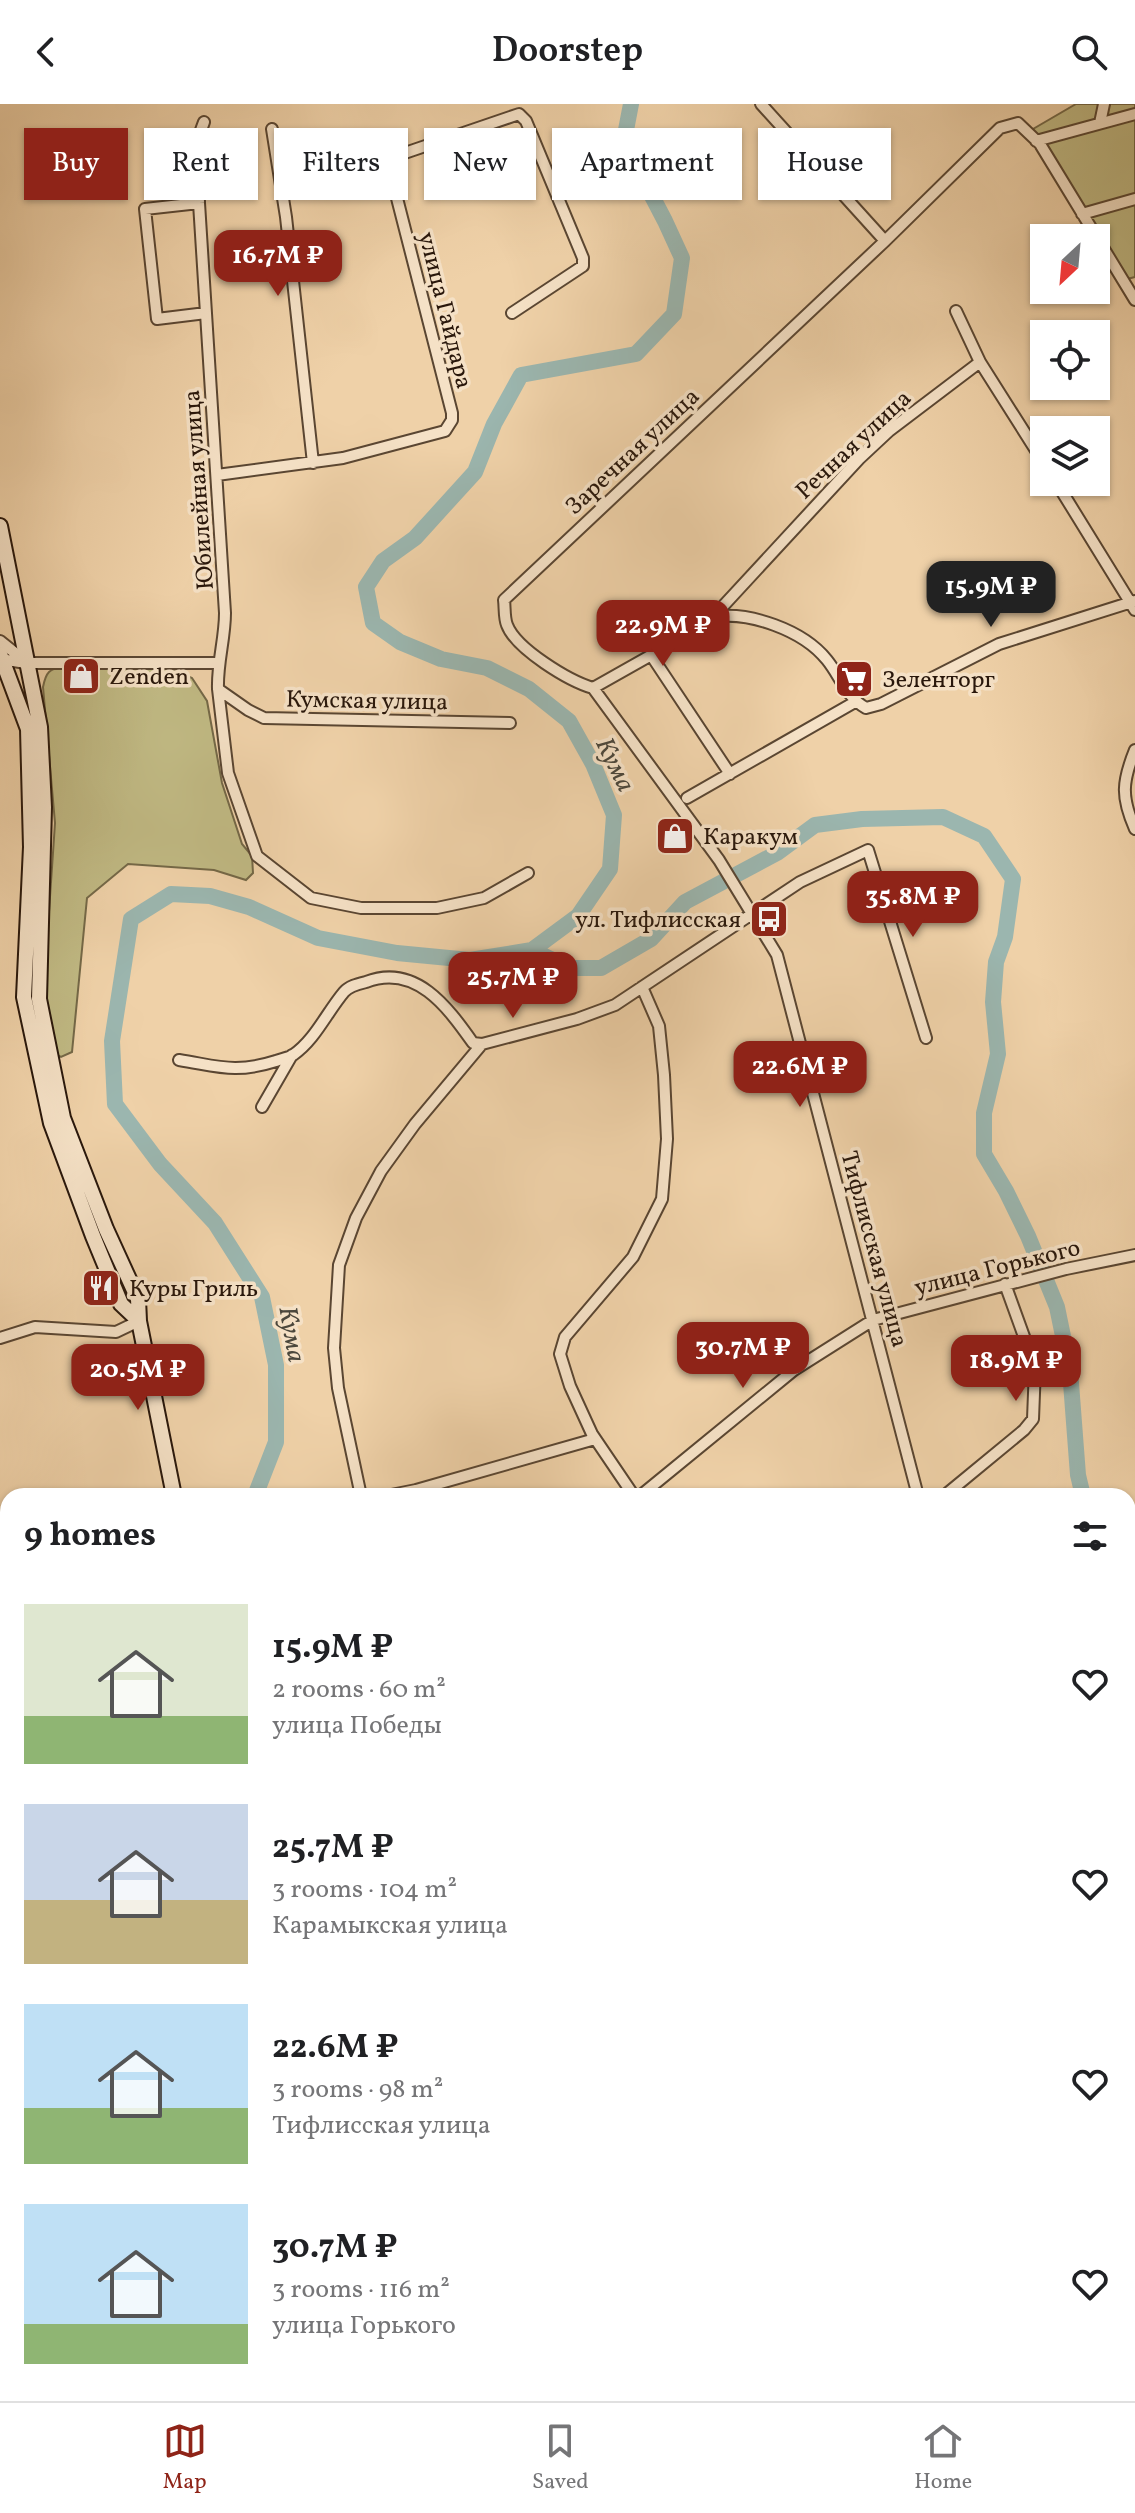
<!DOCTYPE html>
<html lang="en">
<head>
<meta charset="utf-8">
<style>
	:root { --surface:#fff; --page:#f2f2f2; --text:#202124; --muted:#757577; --line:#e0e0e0; --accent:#8f2418 }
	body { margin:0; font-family:Vollkorn,serif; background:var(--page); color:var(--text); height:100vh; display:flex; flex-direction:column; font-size:30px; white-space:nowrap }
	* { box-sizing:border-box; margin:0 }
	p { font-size:26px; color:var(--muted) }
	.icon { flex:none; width:44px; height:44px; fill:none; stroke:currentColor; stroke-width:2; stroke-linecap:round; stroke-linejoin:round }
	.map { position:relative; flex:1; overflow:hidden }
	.side { position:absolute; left:0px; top:1384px; width:1136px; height:914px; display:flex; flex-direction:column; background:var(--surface); border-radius:24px 24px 0 0; box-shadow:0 2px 6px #0004 }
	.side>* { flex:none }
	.guide { position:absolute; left:24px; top:24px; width:1088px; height:72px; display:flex; gap:16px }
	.needle { width:52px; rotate:206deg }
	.buttons { position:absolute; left:1030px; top:120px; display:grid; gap:16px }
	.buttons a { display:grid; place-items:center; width:80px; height:80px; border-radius:0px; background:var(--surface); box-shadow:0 2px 6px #0004; font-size:40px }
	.price { position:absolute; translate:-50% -68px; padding:0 18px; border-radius:16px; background:var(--accent); color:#fff; font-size:26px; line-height:52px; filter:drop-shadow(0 2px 4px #0008) }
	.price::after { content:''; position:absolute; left:50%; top:48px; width:24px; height:18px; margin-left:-12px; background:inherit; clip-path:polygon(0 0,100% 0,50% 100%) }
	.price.selected { background:#222; color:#fff }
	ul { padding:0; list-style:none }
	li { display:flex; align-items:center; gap:24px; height:200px; padding:0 24px }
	li span { display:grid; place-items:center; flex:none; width:224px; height:160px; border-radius:0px; color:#555 }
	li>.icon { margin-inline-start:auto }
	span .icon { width:96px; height:96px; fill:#fffc; stroke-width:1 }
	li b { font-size:34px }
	h2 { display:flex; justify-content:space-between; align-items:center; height:96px; padding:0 24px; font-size:34px }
	.chip { padding:0 28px; border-radius:0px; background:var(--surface); box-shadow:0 2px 6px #0004; font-size:28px; line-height:72px }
	.chip.selected { background:var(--accent); color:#fff }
	header { display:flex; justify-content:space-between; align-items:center; height:104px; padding:0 24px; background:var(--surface); font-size:36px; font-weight:600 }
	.menu { display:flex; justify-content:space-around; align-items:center; height:112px; border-top:2px solid var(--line); background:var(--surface); font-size:22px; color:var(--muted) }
	.menu a { display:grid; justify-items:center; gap:4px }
	.menu .selected { color:var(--accent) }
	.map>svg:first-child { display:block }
</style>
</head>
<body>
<header><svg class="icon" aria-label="back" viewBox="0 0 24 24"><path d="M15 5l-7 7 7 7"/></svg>Doorstep<svg class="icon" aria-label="search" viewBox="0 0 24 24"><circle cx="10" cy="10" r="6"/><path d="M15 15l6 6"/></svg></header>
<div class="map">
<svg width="1135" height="2297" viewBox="0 0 1135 2297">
	<rect width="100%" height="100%" fill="#efd1a8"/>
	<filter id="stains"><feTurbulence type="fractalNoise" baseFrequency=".0025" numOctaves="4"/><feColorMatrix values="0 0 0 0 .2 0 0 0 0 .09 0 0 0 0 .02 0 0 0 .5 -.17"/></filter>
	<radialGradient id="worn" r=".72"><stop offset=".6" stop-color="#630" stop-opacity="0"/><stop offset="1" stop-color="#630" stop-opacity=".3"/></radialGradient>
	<!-- green -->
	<path fill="#c0b983" stroke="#746847" stroke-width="2" d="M1076 0H1135V173L1127 175 1033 25Z
		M64 562 170 564 192 574 207 597 222 679 242 740 252 752 253 769 246 776 214 766 128 760 87 794 72 948 61 953 57 951 46 904 45 867 55 719 43 583C46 568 49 565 64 562Z
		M0 1415 8 1418V1752L0 1754Z
		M388 2290H607L612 2297H393Z"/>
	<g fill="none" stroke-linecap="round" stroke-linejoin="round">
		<!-- river -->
		<path stroke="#9bb6af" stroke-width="16" d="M532 846 569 864H601L651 835 685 798 777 749 815 721 862 715 943 713 984 732 1013 775 1005 833 996 858 993 898 998 950 984 1009V1050L1006 1087 1028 1132 1057 1203 1070 1266 1078 1371 1083 1392
			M255 1392 276 1338V1261L262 1193 215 1119 160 1060 115 1000 112 937 131 815 171 790 210 792 249 803 318 834 397 849 470 856 532 846 578 812 610 765 614 711 593 660 569 617 529 585 487 564 441 555 400 538 373 519 366 483 383 457 415 434 475 368 494 320 521 271 636 250 674 210 682 154 665 117 642 73 626 26 631 0
			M1128 1552 1135 1592
			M0 1776 8 1774"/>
		<defs>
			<path id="street" d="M761 0 885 137
				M204 18 197 37 199 99 225 509C225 535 217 559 218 585
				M1100 19 1104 0
				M272 25 286 113 313 359
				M1036 37 1135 10
				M319 57C339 52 377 33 391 55
				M199 99 145 105 157 215 206 209
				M1082 110 1135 95
				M956 207 980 258
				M217 371 343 354 445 327 452 316V309L389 63 391 55 396 52 519 10 526 17 583 154V162L512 209
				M1056 378 1135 506
				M713 513C749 507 803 526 827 556 840 572 847 594 866 604L881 600 999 540 1135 497
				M0 537 25 557
				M651 551 730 670
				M0 555 26 559H217
				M593 584C569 577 516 545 507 521 504 514 505 503 504 496L885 137 1000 24 1018 19 1040 40 1135 196
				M593 584 719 756 777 851 918 1392
				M593 584 694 527 713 513 859 355 889 327 980 258 1044 359
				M510 619 264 614 248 606 218 585 228 669 257 752 311 794 361 804H437L484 794 528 769
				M1135 646C1122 678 1121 693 1135 725
				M687 694 855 598
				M179 956C218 962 235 970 276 957 281 955 288 954 293 951 315 936 327 908 344 888 349 882 358 880 366 878 415 859 447 902 473 939L482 940 577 915 615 901 800 778 868 746 926 934
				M262 1003 292 951
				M0 1234 35 1223 116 1228 139 1217
				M361 1392 338 1284 334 1244 339 1161 356 1114 381 1067 415 1020 482 940
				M386 1392 416 1386 595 1335
				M634 1392 592 1330 570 1282 560 1250 565 1233 633 1153 662 1095 667 1035 664 971 659 922 642 883
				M640 1392 794 1266 873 1216 1066 1165 1135 1151
				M944 1392 1024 1326 1033 1315 1035 1263 1005 1180
				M1128 1911 1135 1915
				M0 1916 8 1910
				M1128 2007 1135 2002
				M0 2174 8 2168
				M270 2290 274 2297
				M212 2297 234 2290
				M737 2297 746 2290"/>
			<path id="secondary" d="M0 422 40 623 44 703 39 895 63 1014 106 1125 138 1195 139 1217 174 1392
				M0 550 28 625 31 743 24 893 51 1019 93 1132 121 1200 139 1217
				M973 2290 979 2297
				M989 2290 995 2297"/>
		</defs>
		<!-- street casing -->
		<use href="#street" stroke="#5a4632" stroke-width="14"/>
		<!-- secondary casing -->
		<use href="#secondary" stroke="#29170b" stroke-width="18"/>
		<!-- street -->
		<use href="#street" stroke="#f5e1c6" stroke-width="10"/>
		<!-- secondary -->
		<use href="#secondary" stroke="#f5e1c6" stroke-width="14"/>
	</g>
	<!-- icons -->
	<defs>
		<symbol id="shop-square" viewBox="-11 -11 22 22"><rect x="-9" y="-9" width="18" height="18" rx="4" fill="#8f2418" stroke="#f5e1c6"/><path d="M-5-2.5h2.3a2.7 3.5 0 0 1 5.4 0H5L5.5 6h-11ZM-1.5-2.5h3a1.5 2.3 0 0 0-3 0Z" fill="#fff"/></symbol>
		<symbol id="supermarket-square" viewBox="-11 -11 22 22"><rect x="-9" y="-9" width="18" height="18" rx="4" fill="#8f2418" stroke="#f5e1c6"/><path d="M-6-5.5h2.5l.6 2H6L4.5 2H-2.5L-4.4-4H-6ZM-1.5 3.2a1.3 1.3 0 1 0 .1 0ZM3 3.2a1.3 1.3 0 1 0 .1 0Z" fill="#fff"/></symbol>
		<symbol id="bus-square" viewBox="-11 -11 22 22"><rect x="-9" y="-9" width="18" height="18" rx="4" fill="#8f2418" stroke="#f5e1c6"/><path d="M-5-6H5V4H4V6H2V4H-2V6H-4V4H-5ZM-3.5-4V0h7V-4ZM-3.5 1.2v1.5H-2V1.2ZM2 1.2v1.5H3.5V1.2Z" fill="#fff"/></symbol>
		<symbol id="restaurant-square" viewBox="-11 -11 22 22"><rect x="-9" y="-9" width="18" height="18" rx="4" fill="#8f2418" stroke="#f5e1c6"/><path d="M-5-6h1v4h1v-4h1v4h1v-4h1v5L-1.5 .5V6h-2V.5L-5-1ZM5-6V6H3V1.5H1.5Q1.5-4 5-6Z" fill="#fff"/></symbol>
	</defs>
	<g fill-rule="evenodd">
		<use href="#shop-square" x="59" y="550" width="44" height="44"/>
		<use href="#supermarket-square" x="832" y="553" width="44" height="44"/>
		<use href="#shop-square" x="653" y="710" width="44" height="44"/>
		<use href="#bus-square" x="747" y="793" width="44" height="44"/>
		<use href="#restaurant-square" x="79" y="1162" width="44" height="44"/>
	</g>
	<g text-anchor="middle" stroke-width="7" stroke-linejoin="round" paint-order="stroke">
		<!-- street labels -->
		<g font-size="24" fill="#29170b" stroke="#f5e1c6">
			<text transform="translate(446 206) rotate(76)" y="8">улица Гайдара</text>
			<text transform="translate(853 340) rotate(-43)" y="8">Речная улица</text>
			<text transform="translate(632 347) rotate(-43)" y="8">Заречная улица</text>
			<text transform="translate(198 386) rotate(-94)" y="8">Юбилейная улица</text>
			<text transform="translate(367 596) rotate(1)" y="8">Кумская улица</text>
			<text transform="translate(875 1145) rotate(75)" y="8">Тифлисская улица</text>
			<text transform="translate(997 1163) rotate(-14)" y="8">улица Горького</text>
		</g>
		<!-- poi labels -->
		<g font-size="24" fill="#29170b" stroke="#f5e1c6" text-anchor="start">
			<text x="109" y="580">Zenden</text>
			<text x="882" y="583">Зеленторг</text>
			<text x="703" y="740">Каракум</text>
			<text x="741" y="823" text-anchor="end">ул. Тифлисская</text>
			<text x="129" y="1192">Куры Гриль</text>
		</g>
		<!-- water labels -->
		<g font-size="26" font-style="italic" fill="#4b473c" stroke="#f5e1c6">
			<text transform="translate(616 660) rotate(64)" y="9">Кума</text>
			<text transform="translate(293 1230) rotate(80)" y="9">Кума</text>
		</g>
	</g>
	<rect width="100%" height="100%" filter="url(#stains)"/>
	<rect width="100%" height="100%" fill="url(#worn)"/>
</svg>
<div class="buttons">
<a><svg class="needle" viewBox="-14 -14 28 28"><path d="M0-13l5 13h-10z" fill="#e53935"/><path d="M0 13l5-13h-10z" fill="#757577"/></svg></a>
<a><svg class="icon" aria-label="locate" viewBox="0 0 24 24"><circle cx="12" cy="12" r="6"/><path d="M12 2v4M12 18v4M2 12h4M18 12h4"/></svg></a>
<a><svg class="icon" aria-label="layers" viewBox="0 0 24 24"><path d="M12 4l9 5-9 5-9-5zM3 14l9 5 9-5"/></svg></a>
</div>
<b class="price" style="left:278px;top:194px">16.7M ₽</b>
<b class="price selected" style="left:991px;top:525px">15.9M ₽</b>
<b class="price" style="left:663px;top:564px">22.9M ₽</b>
<b class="price" style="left:913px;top:835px">35.8M ₽</b>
<b class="price" style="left:513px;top:916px">25.7M ₽</b>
<b class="price" style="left:800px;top:1005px">22.6M ₽</b>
<b class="price" style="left:743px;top:1286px">30.7M ₽</b>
<b class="price" style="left:1016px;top:1299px">18.9M ₽</b>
<b class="price" style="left:138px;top:1308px">20.5M ₽</b>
<div class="guide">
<a class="chip selected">Buy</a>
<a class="chip">Rent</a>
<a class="chip">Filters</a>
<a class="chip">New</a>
<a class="chip">Apartment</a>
<a class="chip">House</a>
</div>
<section class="side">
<h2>9 homes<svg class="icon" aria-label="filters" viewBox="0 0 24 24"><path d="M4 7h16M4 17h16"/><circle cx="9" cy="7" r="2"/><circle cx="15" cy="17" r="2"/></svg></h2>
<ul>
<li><span style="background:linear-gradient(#dfe7d0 70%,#8fb573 0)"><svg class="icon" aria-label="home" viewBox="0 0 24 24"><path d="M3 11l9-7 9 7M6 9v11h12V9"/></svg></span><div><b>15.9M ₽</b><p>2 rooms · 60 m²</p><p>улица Победы</p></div><svg class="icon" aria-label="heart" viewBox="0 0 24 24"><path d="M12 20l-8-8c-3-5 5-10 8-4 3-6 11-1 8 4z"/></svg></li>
<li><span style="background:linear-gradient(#c9d6e8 60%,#c2b280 0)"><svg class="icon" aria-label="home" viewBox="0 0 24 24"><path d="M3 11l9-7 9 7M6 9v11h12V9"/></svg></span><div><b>25.7M ₽</b><p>3 rooms · 104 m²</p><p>Карамыкская улица</p></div><svg class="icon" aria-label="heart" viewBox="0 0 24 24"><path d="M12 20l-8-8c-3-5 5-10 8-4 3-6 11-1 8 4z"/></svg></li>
<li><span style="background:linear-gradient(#bfe0f5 65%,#8fb573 0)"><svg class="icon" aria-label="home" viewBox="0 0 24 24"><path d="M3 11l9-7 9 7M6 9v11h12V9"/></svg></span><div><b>22.6M ₽</b><p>3 rooms · 98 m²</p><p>Тифлисская улица</p></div><svg class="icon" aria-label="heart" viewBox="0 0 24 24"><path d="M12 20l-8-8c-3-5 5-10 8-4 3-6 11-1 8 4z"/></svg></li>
<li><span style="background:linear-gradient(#bfe0f5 75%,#8fb573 0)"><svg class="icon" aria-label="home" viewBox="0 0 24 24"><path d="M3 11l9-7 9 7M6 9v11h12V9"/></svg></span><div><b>30.7M ₽</b><p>3 rooms · 116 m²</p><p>улица Горького</p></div><svg class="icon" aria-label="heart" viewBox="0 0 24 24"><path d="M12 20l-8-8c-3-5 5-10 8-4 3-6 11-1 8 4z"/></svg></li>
</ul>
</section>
</div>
<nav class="menu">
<a class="selected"><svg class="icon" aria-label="map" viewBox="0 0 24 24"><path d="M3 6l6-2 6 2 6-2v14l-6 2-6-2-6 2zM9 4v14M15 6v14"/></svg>Map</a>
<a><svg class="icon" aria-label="saved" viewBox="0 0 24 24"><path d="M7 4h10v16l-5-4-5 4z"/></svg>Saved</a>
<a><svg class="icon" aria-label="home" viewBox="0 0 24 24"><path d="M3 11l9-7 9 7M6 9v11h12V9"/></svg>Home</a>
</nav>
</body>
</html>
